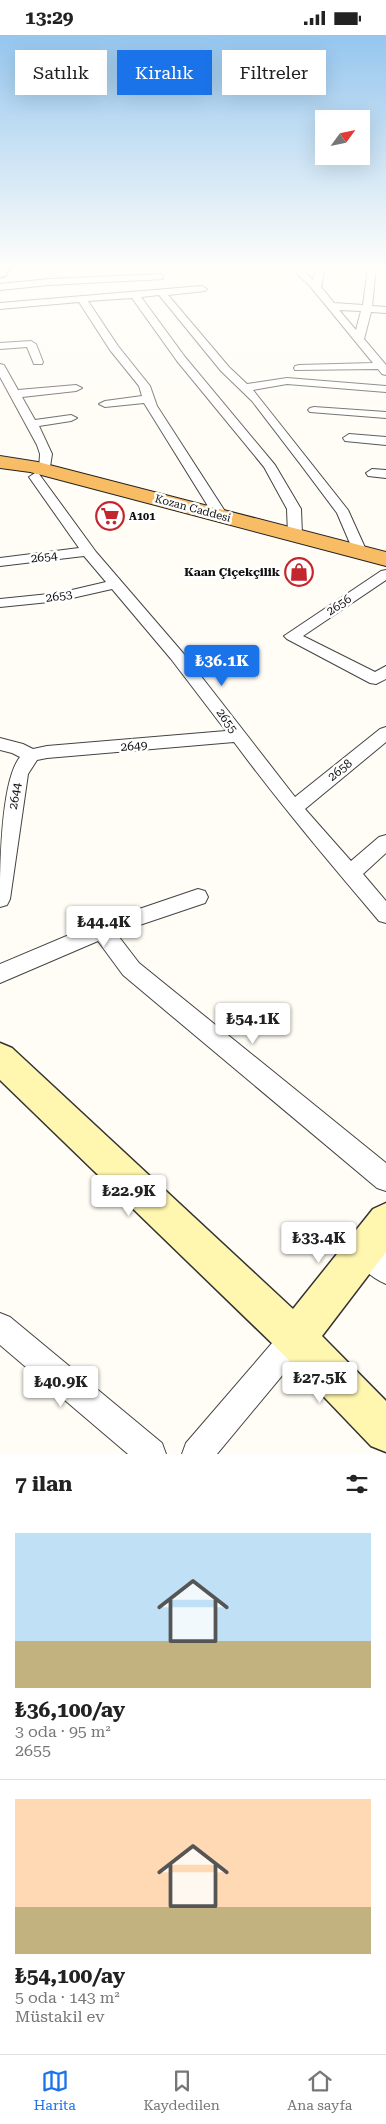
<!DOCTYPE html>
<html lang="tr">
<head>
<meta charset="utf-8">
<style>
	:root { --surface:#fff; --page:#f2f2f2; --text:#222; --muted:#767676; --line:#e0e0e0; --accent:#1a73e8 }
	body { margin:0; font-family:"Roboto Serif",serif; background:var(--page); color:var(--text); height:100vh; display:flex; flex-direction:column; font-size:19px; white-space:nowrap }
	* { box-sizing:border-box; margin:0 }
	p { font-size:16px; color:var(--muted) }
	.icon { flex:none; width:28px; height:28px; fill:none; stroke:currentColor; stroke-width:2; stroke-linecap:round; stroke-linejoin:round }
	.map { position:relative; height:1419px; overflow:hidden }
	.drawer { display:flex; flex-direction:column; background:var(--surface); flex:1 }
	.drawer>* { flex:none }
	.guide { position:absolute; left:15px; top:15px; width:356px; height:45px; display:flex; gap:10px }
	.needle { width:32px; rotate:57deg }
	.tools { position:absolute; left:315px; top:75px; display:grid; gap:10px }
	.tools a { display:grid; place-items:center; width:55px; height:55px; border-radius:0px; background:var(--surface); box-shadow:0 5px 20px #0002; font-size:25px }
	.price { position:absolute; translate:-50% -42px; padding:0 11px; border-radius:5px; background:#fff; color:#222; font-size:16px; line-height:32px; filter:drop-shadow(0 1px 2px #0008) }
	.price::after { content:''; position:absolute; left:50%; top:30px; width:15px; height:11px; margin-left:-8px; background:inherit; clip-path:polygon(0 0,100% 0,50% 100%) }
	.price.selected { background:var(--accent); color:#fff }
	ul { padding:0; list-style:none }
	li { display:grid; align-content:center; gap:10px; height:265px; padding:0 15px }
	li+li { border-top:1px solid var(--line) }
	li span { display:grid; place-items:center; height:155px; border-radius:0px; color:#555 }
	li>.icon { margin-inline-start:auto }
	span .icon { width:90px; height:90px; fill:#fffc; stroke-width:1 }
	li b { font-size:21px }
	h2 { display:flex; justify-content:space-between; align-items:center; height:60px; padding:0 15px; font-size:21px }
	.chip { padding:0 18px; border-radius:0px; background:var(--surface); box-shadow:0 5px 20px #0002; font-size:18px; line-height:45px }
	.chip.selected { background:var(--accent); color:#fff }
	.status { display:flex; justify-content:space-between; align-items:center; height:35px; padding:0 25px; background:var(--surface); direction:ltr }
	.status svg { height:14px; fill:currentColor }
	.tabs { display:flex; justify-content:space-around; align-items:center; height:70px; border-top:1px solid var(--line); background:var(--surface); font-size:14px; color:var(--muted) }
	.tabs a { display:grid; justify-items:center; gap:2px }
	.tabs .selected { color:var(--accent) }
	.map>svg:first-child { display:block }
</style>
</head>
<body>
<div class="status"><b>13:29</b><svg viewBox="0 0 49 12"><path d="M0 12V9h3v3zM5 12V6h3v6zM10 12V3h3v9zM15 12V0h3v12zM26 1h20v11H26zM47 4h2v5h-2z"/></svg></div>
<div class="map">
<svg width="386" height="1419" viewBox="0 0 386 1419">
	<rect width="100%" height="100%" fill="#fffdf5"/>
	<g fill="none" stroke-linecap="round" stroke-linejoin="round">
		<defs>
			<path id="minor" d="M291 233H300L313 245 317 233H325L321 252 334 268 363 270 368 233H376L372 271 386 272V278L371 277 364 304 386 330V340L382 339 378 334 295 335 294 333 295 331 299 330 373 328 310 251ZM339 275 361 276 356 295Z
				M160 239 163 240V244L49 250 0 255V249L49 244Z
				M202 251 207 254 205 256 168 260 229 332 247 349 287 343 386 351V357L287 349 253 355 348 475 367 517 365 520H355L337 478 301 430 252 366 221 336 159 260 141 262 185 322 275 430 301 474 302 500 300 503H290L288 500 287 474 264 432 177 326 132 263 88 266 118 311 150 351 157 371 228 481 226 484H216L144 368 105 372 99 369 105 366 142 361 139 351 110 315 79 267 0 274V268Z
				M31 306 36 309 43 327 42 329H34L27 312 0 314V308Z
				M0 329 4 330 18 355 76 350 82 353 76 356 22 362 35 385 71 380 77 383 71 386 39 391 52 419 49 438 45 439 39 435 40 419 37 410 0 342Z
				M314 372 386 377V383L310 377 308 375 310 373Z
				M349 399 386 402V410L345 406 343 403Z
				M372 434 386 435V443L368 441 366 438Z
				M35 438 39 439 96 517 183 618 295 762 380 694 386 692V707L305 774 351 826 379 802 386 800V818L363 839 386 866V888L379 886C329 827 280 769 234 707L47 723 37 725 28 739 10 864 7 870 0 872C0 838 0 747 20 722L12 718 0 715V703L23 709 33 714 47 711 226 696 171 624 112 554 59 566 0 572V564L59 558 106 547 84 521 0 531V523L79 513 29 442Z
				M386 535V545L303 601 375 637 386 631V644L376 649 370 648 287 604 284 601 381 536Z
				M198 854 205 856 208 862 205 868 116 898 139 928 386 1128V1156L377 1153 123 940 98 906 0 948V929L95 889Z
				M364 1202 373 1206 386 1217V1249C371 1243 357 1230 351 1215L355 1206Z
				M0 1278 10 1282 162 1408 166 1419H128L0 1310Z
				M295 1289 305 1293 309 1303 305 1313 217 1419H182L186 1408 285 1293Z"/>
			<path id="secondary" d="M0 233H10L5 241 0 242Z
				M0 1008 12 1013 293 1274 373 1174 386 1168V1217L322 1301 386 1366V1417L371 1411 281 1317 0 1045Z"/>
			<path id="trunk" d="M0 421 38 427 386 517V531L30 437 0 433Z"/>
		</defs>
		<!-- minor casing -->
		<use href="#minor" stroke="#444" stroke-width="2"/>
		<!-- secondary casing -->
		<use href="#secondary" stroke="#333" stroke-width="3"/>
		<!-- trunk casing -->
		<use href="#trunk" stroke="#222" stroke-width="2"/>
		<!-- minor -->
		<use href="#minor" fill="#fff" fill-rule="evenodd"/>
		<!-- secondary -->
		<use href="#secondary" fill="#fff6b0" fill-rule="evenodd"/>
		<!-- trunk -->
		<use href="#trunk" fill="#f7bc64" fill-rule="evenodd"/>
	</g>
	<!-- sky -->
	<linearGradient id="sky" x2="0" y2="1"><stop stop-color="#95c6ee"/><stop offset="0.54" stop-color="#fffefa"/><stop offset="1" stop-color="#fffefa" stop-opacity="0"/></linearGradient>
	<rect width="386" height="431" fill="url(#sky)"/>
	<!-- icons -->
	<defs>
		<symbol id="supermarket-ring" viewBox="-11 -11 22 22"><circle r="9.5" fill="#fff" stroke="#c4262e" stroke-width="1.5"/><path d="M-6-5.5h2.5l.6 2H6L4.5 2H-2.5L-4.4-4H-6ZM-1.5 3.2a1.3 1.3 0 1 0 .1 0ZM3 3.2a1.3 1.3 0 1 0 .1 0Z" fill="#c4262e"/></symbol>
		<symbol id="shop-ring" viewBox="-11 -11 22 22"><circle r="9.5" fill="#fff" stroke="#c4262e" stroke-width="1.5"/><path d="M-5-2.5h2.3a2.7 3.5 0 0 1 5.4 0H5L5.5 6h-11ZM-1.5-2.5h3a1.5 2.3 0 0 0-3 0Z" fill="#c4262e"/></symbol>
	</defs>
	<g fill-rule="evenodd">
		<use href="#supermarket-ring" x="94" y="465" width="32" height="32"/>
		<use href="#shop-ring" x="283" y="521" width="32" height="32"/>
	</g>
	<g text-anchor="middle" stroke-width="5" stroke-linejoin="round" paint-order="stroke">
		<!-- far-street labels -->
		<g font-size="11" fill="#111" stroke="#fff">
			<text transform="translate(193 473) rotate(15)" y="4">Kozan Caddesi</text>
		</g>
		<!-- far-poi labels -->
		<g font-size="11" font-weight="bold" fill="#111" stroke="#fff" text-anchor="start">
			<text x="129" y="485">A101</text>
		</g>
		<!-- street labels -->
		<g font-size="12" fill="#111" stroke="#fff">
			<text transform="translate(44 522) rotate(-7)" y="4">2654</text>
			<text transform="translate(59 561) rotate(-9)" y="4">2653</text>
			<text transform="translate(339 570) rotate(-34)" y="4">2656</text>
			<text transform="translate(227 686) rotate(55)" y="4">2655</text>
			<text transform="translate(134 711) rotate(-4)" y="4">2649</text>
			<text transform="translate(340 735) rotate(-39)" y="4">2658</text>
			<text transform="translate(15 761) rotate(-81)" y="4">2644</text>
		</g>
		<!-- poi labels -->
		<g font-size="12" font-weight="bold" fill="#111" stroke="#fff" text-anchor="end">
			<text x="280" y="541">Kaan Çiçekçilik</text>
		</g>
	</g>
</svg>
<div class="tools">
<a><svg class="needle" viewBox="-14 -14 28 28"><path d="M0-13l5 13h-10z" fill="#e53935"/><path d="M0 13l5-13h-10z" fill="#767676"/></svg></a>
</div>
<b class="price selected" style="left:222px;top:652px">₺36.1K</b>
<b class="price" style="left:104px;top:913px">₺44.4K</b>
<b class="price" style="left:253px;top:1010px">₺54.1K</b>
<b class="price" style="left:129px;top:1182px">₺22.9K</b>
<b class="price" style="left:319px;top:1229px">₺33.4K</b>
<b class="price" style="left:320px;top:1369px">₺27.5K</b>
<b class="price" style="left:61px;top:1373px">₺40.9K</b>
<div class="guide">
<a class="chip">Satılık</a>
<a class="chip selected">Kiralık</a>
<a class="chip">Filtreler</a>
</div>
</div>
<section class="drawer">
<h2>7 ilan<svg class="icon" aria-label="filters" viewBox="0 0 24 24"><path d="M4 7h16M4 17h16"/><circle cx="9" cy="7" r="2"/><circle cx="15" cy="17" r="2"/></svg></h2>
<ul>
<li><span style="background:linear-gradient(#bfe0f5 70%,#c2b280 0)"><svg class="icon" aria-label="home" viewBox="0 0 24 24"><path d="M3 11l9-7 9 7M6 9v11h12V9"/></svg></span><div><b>₺36,100/ay</b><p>3 oda · 95 m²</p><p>2655</p></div></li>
<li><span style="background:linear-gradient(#ffd9b3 70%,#c2b280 0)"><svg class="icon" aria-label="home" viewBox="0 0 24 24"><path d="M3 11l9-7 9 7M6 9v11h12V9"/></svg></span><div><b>₺54,100/ay</b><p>5 oda · 143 m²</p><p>Müstakil ev</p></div></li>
</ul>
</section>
<nav class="tabs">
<a class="selected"><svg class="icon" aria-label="map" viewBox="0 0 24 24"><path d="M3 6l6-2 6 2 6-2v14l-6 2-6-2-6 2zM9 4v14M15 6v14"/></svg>Harita</a>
<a><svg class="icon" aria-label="saved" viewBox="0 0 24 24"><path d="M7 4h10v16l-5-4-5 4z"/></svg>Kaydedilen</a>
<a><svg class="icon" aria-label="home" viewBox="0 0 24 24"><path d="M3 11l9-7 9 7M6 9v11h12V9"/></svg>Ana sayfa</a>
</nav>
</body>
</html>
